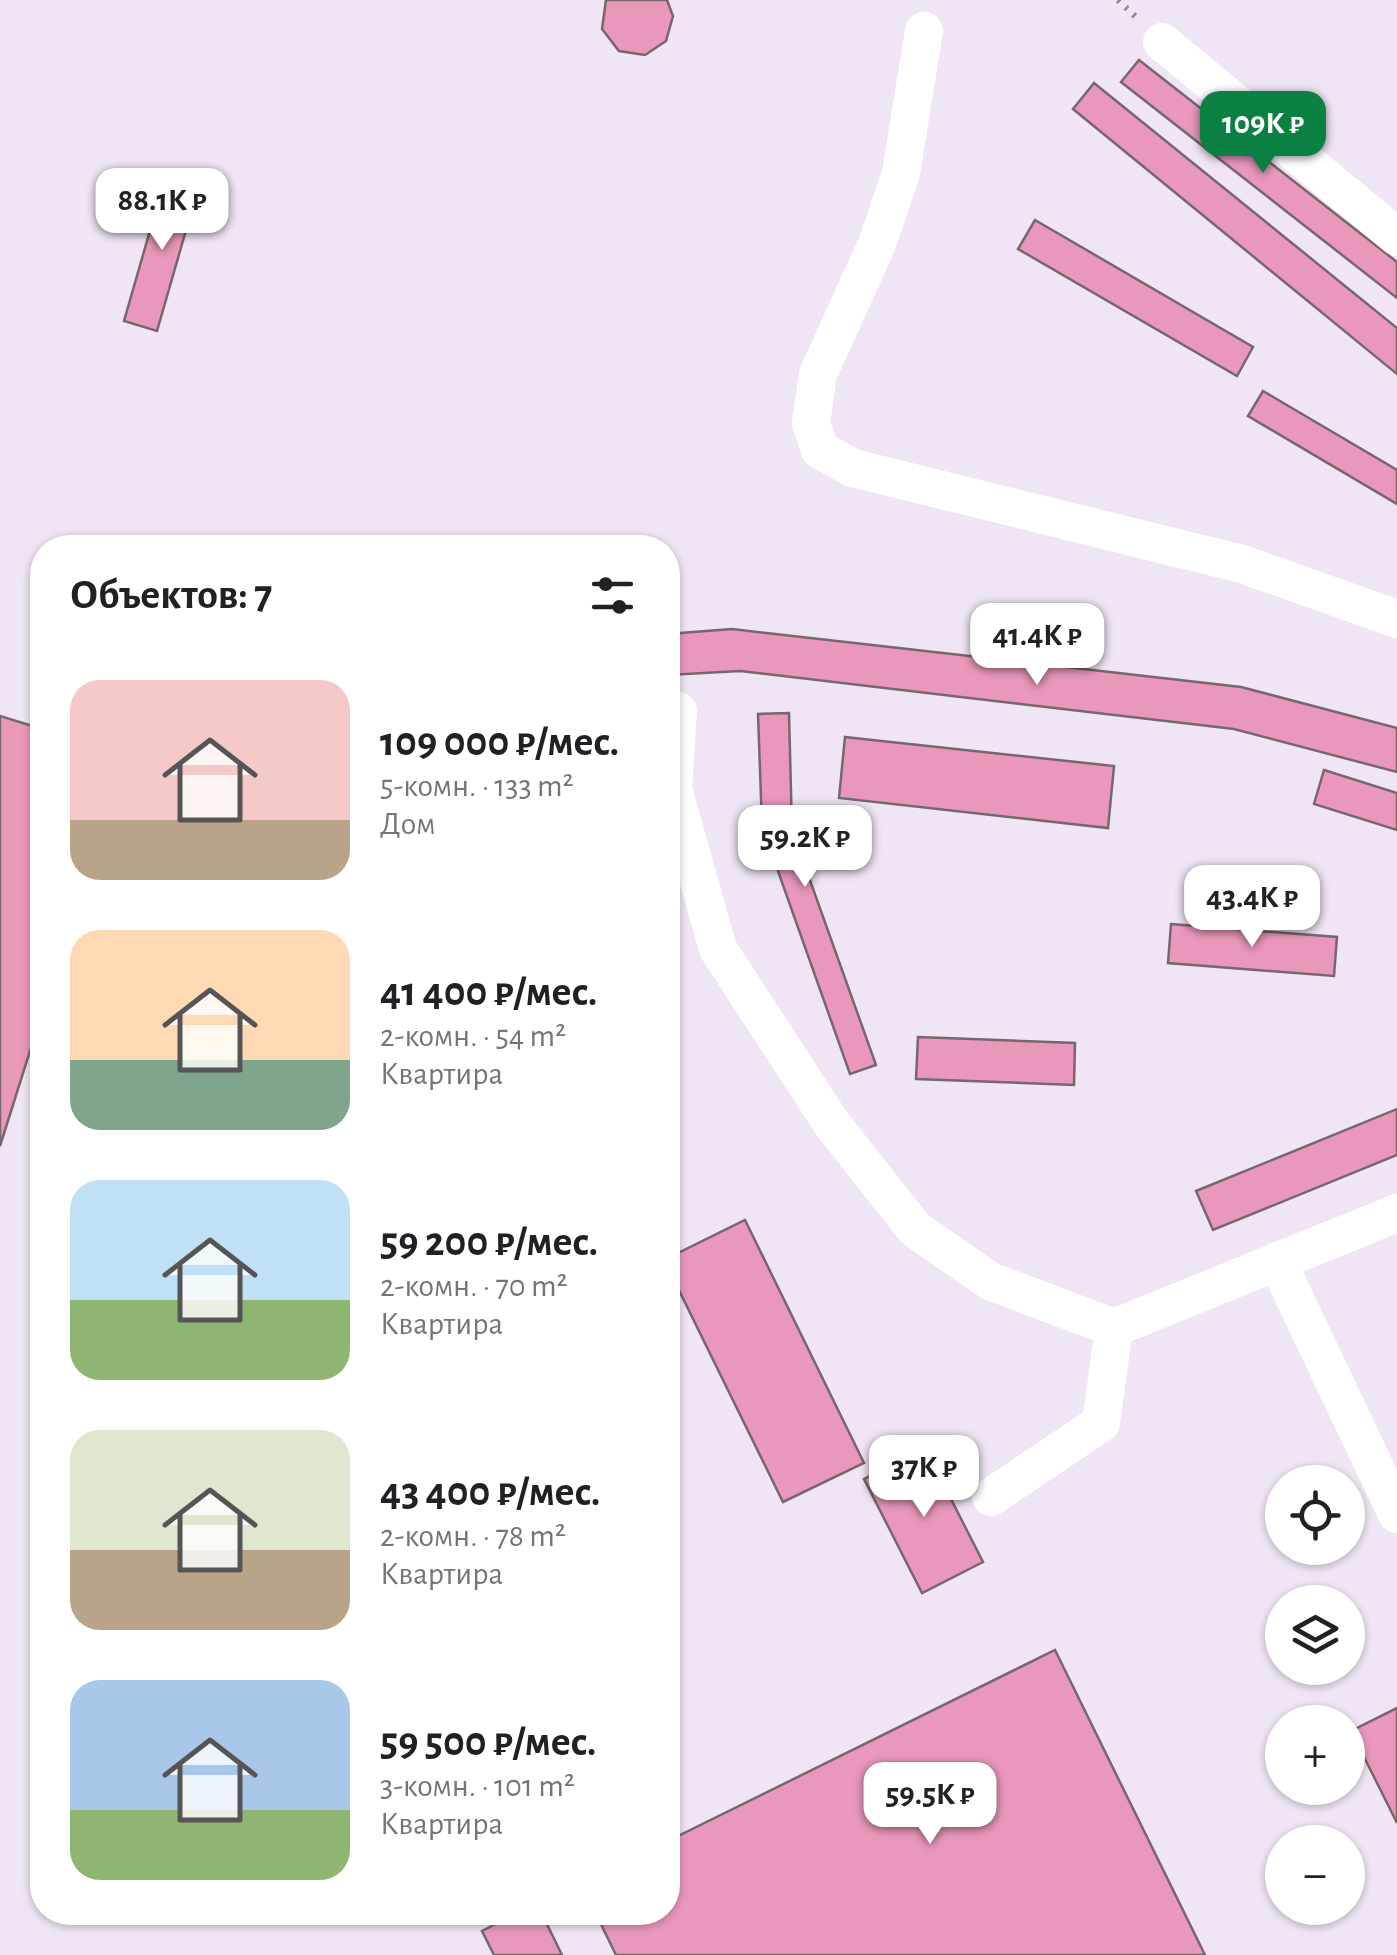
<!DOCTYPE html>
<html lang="ru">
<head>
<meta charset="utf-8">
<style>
	:root { --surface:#fff; --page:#f6f6f6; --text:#202124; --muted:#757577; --accent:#0b8043 }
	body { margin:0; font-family:"Alegreya Sans",sans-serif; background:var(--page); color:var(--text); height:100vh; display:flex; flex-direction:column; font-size:38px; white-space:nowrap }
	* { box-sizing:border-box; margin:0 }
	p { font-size:32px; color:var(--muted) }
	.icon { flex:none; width:55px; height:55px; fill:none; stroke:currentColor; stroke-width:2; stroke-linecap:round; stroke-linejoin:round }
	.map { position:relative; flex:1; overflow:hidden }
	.sheet { position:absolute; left:30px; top:535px; width:650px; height:1390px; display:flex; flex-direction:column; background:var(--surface); border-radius:40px; box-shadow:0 2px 8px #0004 }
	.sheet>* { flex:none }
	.controls { position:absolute; left:1265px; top:1465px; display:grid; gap:20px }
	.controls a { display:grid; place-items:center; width:100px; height:100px; border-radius:50%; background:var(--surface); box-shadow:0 2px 8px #0004; font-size:50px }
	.price { position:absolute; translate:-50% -85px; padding:0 22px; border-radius:20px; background:#fff; color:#222; font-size:32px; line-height:65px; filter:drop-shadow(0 2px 5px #0008) }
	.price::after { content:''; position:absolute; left:50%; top:60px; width:30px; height:22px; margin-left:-15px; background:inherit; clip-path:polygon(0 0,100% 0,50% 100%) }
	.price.active { background:var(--accent); color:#fff }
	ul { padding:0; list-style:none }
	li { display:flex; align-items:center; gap:30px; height:250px; padding:0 40px }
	li span { display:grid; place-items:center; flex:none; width:280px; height:200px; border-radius:30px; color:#555 }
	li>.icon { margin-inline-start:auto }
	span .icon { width:120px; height:120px; fill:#fffc; stroke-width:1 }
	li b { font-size:42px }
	h2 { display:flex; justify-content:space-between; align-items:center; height:120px; padding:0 40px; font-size:42px }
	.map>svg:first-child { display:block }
</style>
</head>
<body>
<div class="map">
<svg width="1397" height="1955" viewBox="0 0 1397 1955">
	<rect width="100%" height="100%" fill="#efe5f4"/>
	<!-- building -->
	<path fill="#e998bb" stroke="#77676d" stroke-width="2.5" d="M606 0H667L673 16 666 41 645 55 619 51 602 29Z
		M1139 60 1397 262V298L1121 82Z
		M1094 83 1397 328V374L1073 109Z
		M166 175 199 185 157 331 124 321Z
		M1035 220 1253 347 1237 376 1018 249Z
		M1263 391 1397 470V504L1248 416Z
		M732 629 1241 687 1397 728V772L1234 729 740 671 668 675V634Z
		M789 713 792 830 876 1065 850 1074 762 826 758 714Z
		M0 716 42 729V1013L0 1146Z
		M845 737 1114 766 1108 828 839 798Z
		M1324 770 1397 793V830L1314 804Z
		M1171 924 1337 937 1334 976 1168 963Z
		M918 1037 1075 1043 1074 1085 916 1079Z
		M1397 1109V1155L1213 1230 1196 1191Z
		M745 1220 864 1463 783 1502 668 1268V1258Z
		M925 1448 983 1562 922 1593 864 1479Z
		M1055 1650 1205 1955H616L595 1912H668V1841Z
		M1397 1708V1823L1351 1731Z
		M519 1912H541L562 1955H494L482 1931Z"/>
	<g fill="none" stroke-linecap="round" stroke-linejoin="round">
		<!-- path -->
		<path stroke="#8d8690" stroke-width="6" stroke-dasharray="2.5 8" stroke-linecap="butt" d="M1118 0 1139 20"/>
		<!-- minor -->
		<path stroke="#fff" stroke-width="38" d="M924 31 901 173 877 244 818 374 811 423 820 450 853 468 1242 564 1397 619
			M1162 42 1397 237
			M678 711 673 789 718 949 832 1124 915 1229 990 1281 1114 1328
			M1277 1261 1397 1514
			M1114 1328 1397 1213
			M991 1497 1101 1423 1114 1328"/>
	</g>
</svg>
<div class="controls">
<a><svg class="icon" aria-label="locate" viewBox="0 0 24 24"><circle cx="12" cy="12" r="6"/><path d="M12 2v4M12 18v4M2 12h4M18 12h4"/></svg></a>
<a><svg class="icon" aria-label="layers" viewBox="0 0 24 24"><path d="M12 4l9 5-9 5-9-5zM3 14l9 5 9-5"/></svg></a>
<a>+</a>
<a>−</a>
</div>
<b class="price active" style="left:1263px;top:176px">109K ₽</b>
<b class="price" style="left:162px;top:253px">88.1K ₽</b>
<b class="price" style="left:1037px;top:688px">41.4K ₽</b>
<b class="price" style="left:805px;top:890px">59.2K ₽</b>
<b class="price" style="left:1252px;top:950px">43.4K ₽</b>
<b class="price" style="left:924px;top:1520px">37K ₽</b>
<b class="price" style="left:930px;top:1847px">59.5K ₽</b>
<section class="sheet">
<h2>Объектов: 7<svg class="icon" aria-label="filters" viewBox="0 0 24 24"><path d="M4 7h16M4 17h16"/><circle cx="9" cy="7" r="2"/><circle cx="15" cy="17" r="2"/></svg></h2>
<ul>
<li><span style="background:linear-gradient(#f6c9c9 70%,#b9a48a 0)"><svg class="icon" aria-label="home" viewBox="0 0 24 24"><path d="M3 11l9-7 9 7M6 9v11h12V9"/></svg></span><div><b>109 000 ₽/мес.</b><p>5-комн. · 133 m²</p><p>Дом</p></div></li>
<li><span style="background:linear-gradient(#ffd9b3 65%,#7fa58c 0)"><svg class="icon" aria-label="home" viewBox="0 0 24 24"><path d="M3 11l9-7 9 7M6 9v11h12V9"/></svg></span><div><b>41 400 ₽/мес.</b><p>2-комн. · 54 m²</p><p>Квартира</p></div></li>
<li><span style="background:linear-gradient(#bfe0f5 60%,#8fb573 0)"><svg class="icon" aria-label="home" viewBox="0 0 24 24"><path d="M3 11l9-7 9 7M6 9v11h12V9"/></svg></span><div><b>59 200 ₽/мес.</b><p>2-комн. · 70 m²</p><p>Квартира</p></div></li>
<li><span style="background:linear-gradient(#dfe7d0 60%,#b9a48a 0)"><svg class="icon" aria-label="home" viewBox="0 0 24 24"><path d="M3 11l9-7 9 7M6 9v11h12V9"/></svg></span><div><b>43 400 ₽/мес.</b><p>2-комн. · 78 m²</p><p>Квартира</p></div></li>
<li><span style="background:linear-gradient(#a9c7e8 65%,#8fb573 0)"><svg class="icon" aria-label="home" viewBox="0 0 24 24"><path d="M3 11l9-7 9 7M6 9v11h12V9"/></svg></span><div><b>59 500 ₽/мес.</b><p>3-комн. · 101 m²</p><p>Квартира</p></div></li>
</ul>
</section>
</div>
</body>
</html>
